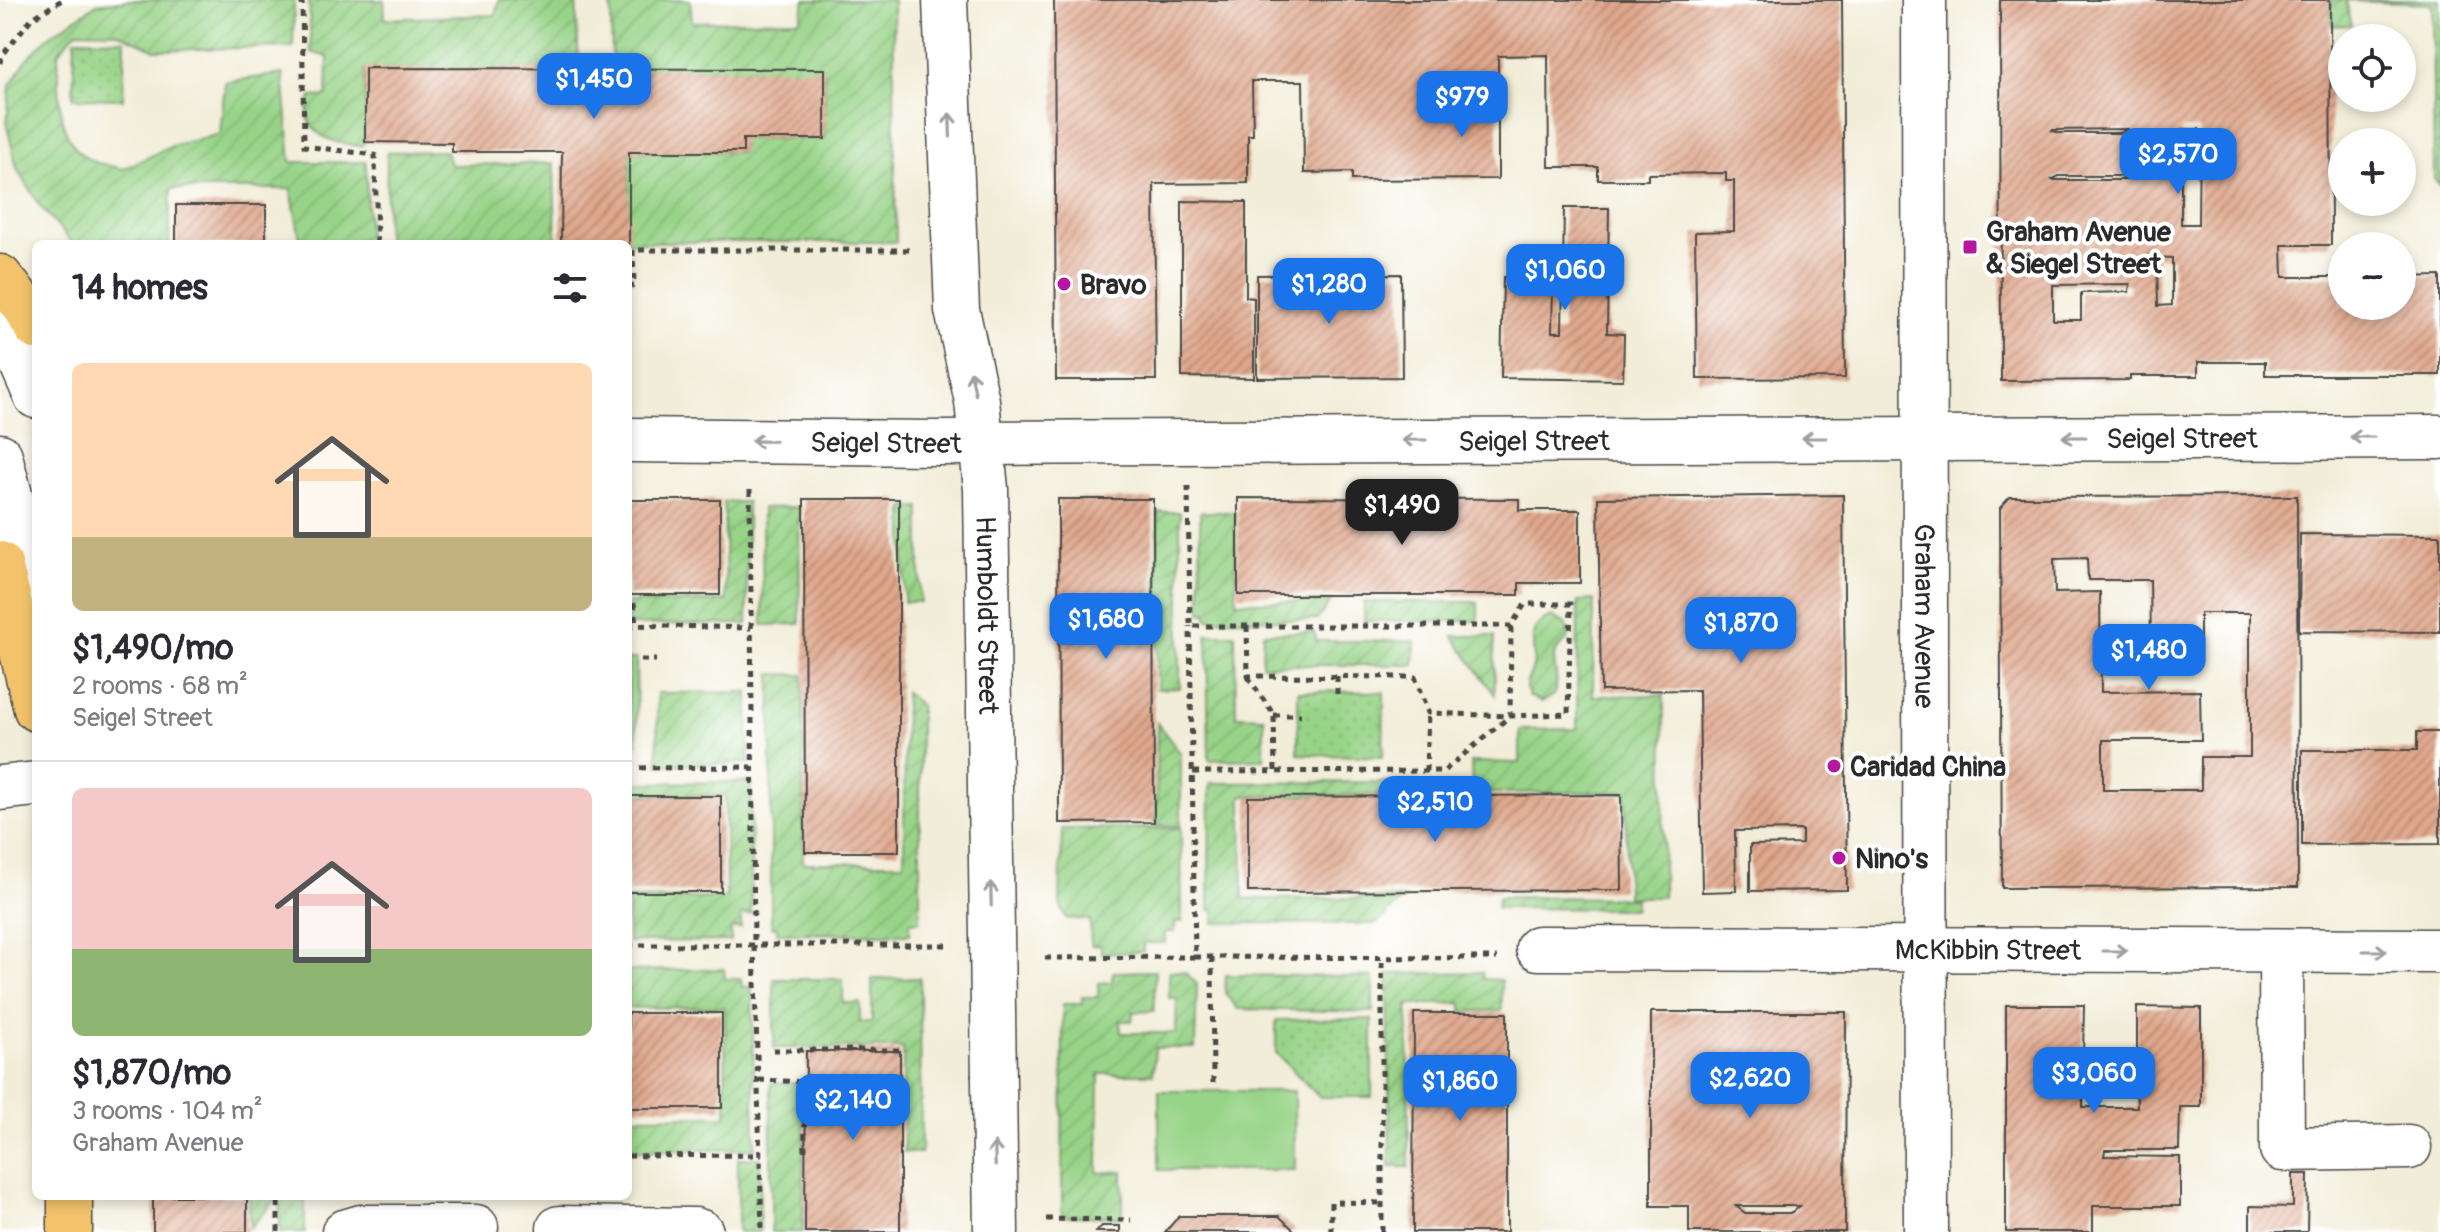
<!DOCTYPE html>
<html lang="en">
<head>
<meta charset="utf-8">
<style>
	:root { --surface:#fff; --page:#f2f2f3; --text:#2b2b33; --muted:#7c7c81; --line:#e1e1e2; --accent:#1a73e8 }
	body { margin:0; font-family:Pangolin,sans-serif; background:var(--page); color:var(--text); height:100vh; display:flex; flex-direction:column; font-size:30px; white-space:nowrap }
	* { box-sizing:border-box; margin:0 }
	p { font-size:26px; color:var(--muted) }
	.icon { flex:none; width:44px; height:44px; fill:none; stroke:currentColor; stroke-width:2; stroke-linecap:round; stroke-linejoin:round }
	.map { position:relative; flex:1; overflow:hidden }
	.sheet { position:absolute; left:32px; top:240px; width:600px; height:960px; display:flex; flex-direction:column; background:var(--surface); border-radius:12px; box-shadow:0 4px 12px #0003 }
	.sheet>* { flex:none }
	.controls { position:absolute; left:2328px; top:24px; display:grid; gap:16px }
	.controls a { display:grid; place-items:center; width:88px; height:88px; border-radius:50%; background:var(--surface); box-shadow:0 4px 12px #0003; font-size:40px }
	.price { position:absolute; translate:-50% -68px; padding:0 18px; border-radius:16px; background:var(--accent); color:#fff; font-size:26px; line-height:52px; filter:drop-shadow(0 2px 4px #0008) }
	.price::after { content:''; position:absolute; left:50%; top:48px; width:24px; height:18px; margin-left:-12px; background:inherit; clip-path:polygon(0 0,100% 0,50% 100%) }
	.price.active { background:#222; color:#fff }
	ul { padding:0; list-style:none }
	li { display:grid; align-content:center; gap:16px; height:424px; padding:0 40px }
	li+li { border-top:2px solid var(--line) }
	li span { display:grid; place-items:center; height:248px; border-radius:12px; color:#555 }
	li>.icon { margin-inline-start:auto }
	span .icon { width:144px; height:144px; fill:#fffc; stroke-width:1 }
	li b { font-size:34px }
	h2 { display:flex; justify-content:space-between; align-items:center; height:96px; padding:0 40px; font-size:34px }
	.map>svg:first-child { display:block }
</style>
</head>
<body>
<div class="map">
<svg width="2440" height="1232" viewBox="0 0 2440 1232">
	<defs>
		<pattern id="park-dots" width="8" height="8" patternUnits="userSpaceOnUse" patternTransform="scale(2)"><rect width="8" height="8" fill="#98d488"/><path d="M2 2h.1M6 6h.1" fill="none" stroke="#83b676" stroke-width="1.8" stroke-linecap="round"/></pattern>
		<pattern id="garden-furrows" width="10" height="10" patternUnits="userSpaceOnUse" patternTransform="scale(2)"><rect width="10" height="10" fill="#98d488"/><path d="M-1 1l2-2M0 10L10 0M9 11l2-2" fill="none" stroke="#83b676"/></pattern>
		<pattern id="building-hatch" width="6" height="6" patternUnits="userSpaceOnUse" patternTransform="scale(2)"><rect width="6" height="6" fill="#e0a88d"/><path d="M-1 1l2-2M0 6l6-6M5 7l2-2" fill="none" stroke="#b68973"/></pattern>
	</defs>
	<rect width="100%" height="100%" fill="#fff"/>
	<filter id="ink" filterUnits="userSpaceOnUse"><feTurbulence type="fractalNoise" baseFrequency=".0125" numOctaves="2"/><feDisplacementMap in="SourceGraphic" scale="16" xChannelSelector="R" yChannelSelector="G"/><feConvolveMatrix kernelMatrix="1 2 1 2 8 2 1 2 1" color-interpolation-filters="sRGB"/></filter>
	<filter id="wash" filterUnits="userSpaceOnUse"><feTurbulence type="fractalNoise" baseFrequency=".006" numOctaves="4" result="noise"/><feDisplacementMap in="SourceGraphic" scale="32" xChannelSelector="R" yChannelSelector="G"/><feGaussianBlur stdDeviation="1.8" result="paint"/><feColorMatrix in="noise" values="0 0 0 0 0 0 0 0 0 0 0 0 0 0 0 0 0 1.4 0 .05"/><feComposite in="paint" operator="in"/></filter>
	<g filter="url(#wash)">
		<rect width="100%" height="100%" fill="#f2edd8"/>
		<!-- grass -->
		<path fill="#98d488" stroke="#62805a" stroke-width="2" d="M628 659H636L637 745H628Z
			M1159 1091H1294L1295 1170H1159Z"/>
		<!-- park -->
		<path fill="url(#park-dots)" stroke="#62805a" stroke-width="2" d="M75 39 125 40 123 99 73 98Z
			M1298 691 1384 692 1383 757 1298 754Z
			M1372 1019V1097H1319L1276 1053V1020Z"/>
		<!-- garden -->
		<path fill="url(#garden-furrows)" stroke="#62805a" stroke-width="2" d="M129 0H294L293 47 155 50 116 32 76 31 58 53C60 88 54 137 87 158 96 164 112 166 123 169L172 146 220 134 225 82 283 74 291 162H366L368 244H301L291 189H171L169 244H73L40 206 17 168 7 126 10 85 27 59 48 37 97 4Z
			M334 0H384L385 19 495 15 499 0H576L579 69H365V142L361 146C334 144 297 134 311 97L327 96 328 57 311 52 309 1Z
			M611 0H690L692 22 800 20 805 0H893L896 242H628L629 152H742L743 139H825V70L612 69Z
			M2331 0H2440V186L2434 179 2432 4 2346 1 2352 25 2332 26Z
			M446 151 450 165 554 163 556 243H386L387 152Z
			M724 502H747V624L628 625V603L726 601Z
			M799 507 800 624 763 625 762 508Z
			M920 507V602H904V508Z
			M1158 512H1180V688L1157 689Z
			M1200 512H1235L1236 602 1331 601 1317 620 1208 619 1207 612 1201 613Z
			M1594 600 1593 696 1664 695 1663 897H1627L1626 792 1472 793 1471 762 1520 763V730L1577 729 1578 601Z
			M1364 602H1478V621H1364Z
			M1553 617 1566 624 1569 637C1565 643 1558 647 1555 653 1551 663 1561 679 1554 695L1541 702 1529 696 1526 688C1526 680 1530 677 1532 670 1540 648 1519 628 1553 617Z
			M1315 632 1316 641H1415L1414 665H1262L1263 633Z
			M1207 634H1235L1236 716 1264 717V759L1209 760Z
			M1453 636H1494L1495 695Z
			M771 674 803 675V863H904L905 692 920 706V921L910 922V934L777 933V927H771Z
			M748 692 749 763 658 765 657 693Z
			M1157 723 1181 754V826L1156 825Z
			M751 782V914L741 915V928H731V941L628 942V899L726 898 725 795H628V783Z
			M1418 782 1439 794 1242 796 1243 899 1404 898 1376 924 1214 923V910H1209L1210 783Z
			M1181 828 1182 922H1175V932H1165V943H1143V952L1101 953V946L1091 945 1090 920 1066 918 1060 904 1062 829Z
			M1498 897 1635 898V909L1497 908Z
			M724 969 725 979H741L742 987H752L755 1149 628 1151V1117L726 1116 725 1007 628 1008V971Z
			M1155 971 1154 1011 1133 1012 1132 1021H1120L1121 1033H1176L1177 999 1169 998V971L1185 972 1197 984 1195 1048H1155L1153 1074H1099L1098 1173 1123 1171V1217L1062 1216 1063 1004H1082V997H1098L1099 983 1112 982 1113 972Z
			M1482 972 1483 979 1501 980 1502 1011H1462V1003L1408 1005 1409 1167H1390L1388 974Z
			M1226 975 1373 977V1012L1238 1009 1225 993Z
			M920 978 921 1153 904 1152 903 1048H774V979H843V1003H860V1022H872V979Z
			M771 1083H804L803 1232H771Z
			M738 1158H760V1232H738Z
			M249 1196H277V1198L250 1227Z
			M280 1196H305V1232H280Z"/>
		<g id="blocks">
			<!-- building -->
			<path fill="url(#building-hatch)" fill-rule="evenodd" d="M1054 0H1842L1845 378 1697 379 1695 232 1734 231V181H1726V173L1648 174V180H1598V167H1549L1548 55 1498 56V179L1352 180V172L1304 173 1303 81H1252L1253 135H1248V183L1154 184 1156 380H1056Z
				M2000 0H2330L2331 245H2282L2283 277H2342V306H2402V277L2440 276V375H2265V362H2198V376H2130V380L2001 381ZM2129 129 2120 133H2059L2051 130ZM2181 129H2199L2198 224H2181ZM2059 176H2120L2128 180H2051ZM2157 257 2172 258V305L2158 306ZM2130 284 2129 292 2081 293V320H2053V285Z
				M365 68 825 69V139H743V152H629V244H561L562 152H452V143L365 142Z
				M1182 201 1246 202V297L1254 298V378L1182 377Z
				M176 205H266V244H176Z
				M1564 208H1609L1607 333 1624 334 1623 380 1501 378 1503 277 1553 279 1552 332H1562Z
				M1401 274 1402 377 1257 378V275Z
				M1843 495 1847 890 1750 891V845L1802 844V830L1735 831 1736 891 1702 892 1699 690 1601 691 1598 498Z
				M2297 496 2298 887 2002 888 2000 508 2010 497ZM2087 558 2088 580H2150L2151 642H2200V613H2250V757H2201V790H2103V740H2201L2200 691 2101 692 2100 592 2055 593 2054 559Z
				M1238 498 1519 499V510H1580V583H1519V595H1238Z
				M804 499H899V852H805Z
				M1058 499H1153L1154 822 1059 823Z
				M628 500H720V595H628Z
				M2300 534 2440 535V632L2299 631Z
				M2417 732H2440V844L2302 845V750H2417Z
				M1621 795 1622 890 1248 892V797Z
				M628 796H721V892H628Z
				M2006 1005H2084L2083 1057H2137V1007L2201 1008V1107H2180L2179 1150H2105L2104 1156 2180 1157V1206H2093V1232H2006ZM2083 1078H2136L2137 1107H2083Z
				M1651 1012H1846L1845 1232H1689V1206H1651ZM1736 1206H1800L1792 1213H1745Z
				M628 1013H722V1108H628Z
				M1414 1013H1507V1232H1413Z
				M806 1051H900V1232H805Z
				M2293 1174H2308L2307 1232H2250V1206L2293 1207Z
				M153 1196H247V1232H153Z
				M1179 1216H1279L1296 1232H1165Z
				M1102 1226H1120V1232H1096Z"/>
		</g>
	</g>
	<g filter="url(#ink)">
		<use href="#blocks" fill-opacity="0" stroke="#494845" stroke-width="2"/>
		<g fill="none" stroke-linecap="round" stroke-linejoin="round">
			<defs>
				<g id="minor">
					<path id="s1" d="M945 0 957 310 977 401 986 489 996 1232"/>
					<path id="s2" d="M1924 0 1926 1232"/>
					<path d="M0 313 36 396"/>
					<path id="s3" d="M628 440 936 443 2440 437"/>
					<path d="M0 456 36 596"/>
					<path d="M0 788 36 784"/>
					<path id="s4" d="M1538 948 2440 951"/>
					<path d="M2281 951 2282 1149 2409 1147"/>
					<path d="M559 1228 695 1230 701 1232"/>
					<path d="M344 1232 361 1227H476"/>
				</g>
				<path id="major" d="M0 277 25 307 36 327
					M0 564 36 709
					M70 1196V1232"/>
			</defs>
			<!-- minor casing -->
			<use href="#minor" stroke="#494845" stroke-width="47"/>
			<!-- major casing -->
			<use href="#major" stroke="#494845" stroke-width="47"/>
			<!-- path -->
			<path stroke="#494845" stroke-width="5" stroke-dasharray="6 6" stroke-linecap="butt" d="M302 0 304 146 375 155 377 244
				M0 63 1 57 31 19 62 0
				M628 286H634L633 250H914
				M1188 486 1190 626H1511L1525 604H1571L1568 714 1510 716 1444 771 1192 772
				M750 490 754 945 762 1232
				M634 603 636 625
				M628 625 751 628
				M1247 626 1248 676 1415 677 1428 713 1510 716 1511 627
				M641 660H656
				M1248 677 1274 715 1275 772
				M1337 694V676
				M1274 715H1301
				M628 768 752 767
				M1426 771 1428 713
				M628 945H947
				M1195 957 1497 958
				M1212 957 1213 1084
				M1045 958 1195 957 1190 626
				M773 1050H900
				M759 1080 804 1082 805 1154
				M628 1156 762 1155
				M1046 1219 1131 1220
				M278 1232V1196
				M1331 1232V1202L1382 1203
				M1382 1232V958"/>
			<!-- minor -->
			<use href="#minor" stroke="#fff" stroke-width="44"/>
			<!-- major -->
			<use href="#major" stroke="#f2c36a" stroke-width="44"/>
		</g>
		<!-- one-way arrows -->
		<defs><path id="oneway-shaft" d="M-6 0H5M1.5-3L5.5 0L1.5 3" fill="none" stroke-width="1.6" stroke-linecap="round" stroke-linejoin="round" transform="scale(2)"/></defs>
		<g stroke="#a0a0a0">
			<use href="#oneway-shaft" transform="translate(950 125) rotate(-92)"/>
			<use href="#oneway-shaft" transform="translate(973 383) rotate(-102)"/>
			<use href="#oneway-shaft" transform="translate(2074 437) rotate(180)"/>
			<use href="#oneway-shaft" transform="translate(2362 437) rotate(180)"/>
			<use href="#oneway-shaft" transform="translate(1814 438) rotate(180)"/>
			<use href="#oneway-shaft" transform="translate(1414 440) rotate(180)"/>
			<use href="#oneway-shaft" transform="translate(763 441) rotate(-179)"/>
			<use href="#oneway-shaft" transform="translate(991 894) rotate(-91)"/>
			<use href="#oneway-shaft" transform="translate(2115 951)"/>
			<use href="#oneway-shaft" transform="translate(2375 951)"/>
			<use href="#oneway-shaft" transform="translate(995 1154) rotate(-91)"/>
		</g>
	</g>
	<!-- markers -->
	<g fill="#b5179e" stroke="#fff" stroke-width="3">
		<rect x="1962" y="239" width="16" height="16" rx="4"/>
		<circle cx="1064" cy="284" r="8"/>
		<circle cx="1834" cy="766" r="8"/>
		<circle cx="1839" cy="858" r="8"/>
	</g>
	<g text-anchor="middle" stroke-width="8" stroke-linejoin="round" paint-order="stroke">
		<!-- poi labels -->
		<g font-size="28" font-weight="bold" fill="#2b2b2b" stroke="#fff" text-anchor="start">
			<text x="1986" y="241">Graham Avenue<tspan x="1986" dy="32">&amp; Siegel Street</tspan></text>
			<text x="1080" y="294">Bravo</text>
			<text x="1850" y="776">Caridad China</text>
			<text x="1855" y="868">Nino's</text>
		</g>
		<!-- street labels -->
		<g font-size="28" fill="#2b2b2b" stroke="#fff">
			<text dy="10" stroke="none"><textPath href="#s3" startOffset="1554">Seigel Street</textPath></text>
			<text dy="10" stroke="none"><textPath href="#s3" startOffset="906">Seigel Street</textPath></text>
			<text dy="10" stroke="none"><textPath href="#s3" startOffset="258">Seigel Street</textPath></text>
			<text dy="10" stroke="none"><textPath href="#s1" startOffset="618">Humboldt Street</textPath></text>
			<text dy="10" stroke="none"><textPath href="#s2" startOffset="616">Graham Avenue</textPath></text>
			<text dy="10" stroke="none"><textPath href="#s4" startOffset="450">McKibbin Street</textPath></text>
		</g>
	</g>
</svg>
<div class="controls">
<a><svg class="icon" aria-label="locate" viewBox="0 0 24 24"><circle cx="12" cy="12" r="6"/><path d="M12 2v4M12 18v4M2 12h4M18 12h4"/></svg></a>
<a>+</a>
<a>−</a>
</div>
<b class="price" style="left:594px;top:121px">$1,450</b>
<b class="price" style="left:1462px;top:139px">$979</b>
<b class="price" style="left:2178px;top:196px">$2,570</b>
<b class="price" style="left:1565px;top:312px">$1,060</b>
<b class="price" style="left:1329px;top:326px">$1,280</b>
<b class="price active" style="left:1402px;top:547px">$1,490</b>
<b class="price" style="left:1106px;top:661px">$1,680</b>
<b class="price" style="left:1741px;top:665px">$1,870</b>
<b class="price" style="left:2149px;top:692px">$1,480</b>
<b class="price" style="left:1435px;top:844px">$2,510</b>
<b class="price" style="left:2094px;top:1115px">$3,060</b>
<b class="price" style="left:1750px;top:1120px">$2,620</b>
<b class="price" style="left:1460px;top:1123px">$1,860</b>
<b class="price" style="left:853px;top:1142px">$2,140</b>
<section class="sheet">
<h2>14 homes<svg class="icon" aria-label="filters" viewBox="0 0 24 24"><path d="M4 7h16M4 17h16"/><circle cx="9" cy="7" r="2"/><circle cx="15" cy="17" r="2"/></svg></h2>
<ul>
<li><span style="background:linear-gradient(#ffd9b3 70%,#c2b280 0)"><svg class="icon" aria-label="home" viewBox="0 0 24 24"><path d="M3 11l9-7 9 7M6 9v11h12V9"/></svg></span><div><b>$1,490/mo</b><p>2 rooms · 68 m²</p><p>Seigel Street</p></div></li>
<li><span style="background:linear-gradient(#f6c9c9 65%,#8fb573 0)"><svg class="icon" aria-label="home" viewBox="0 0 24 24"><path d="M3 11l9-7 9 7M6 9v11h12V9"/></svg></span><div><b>$1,870/mo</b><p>3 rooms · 104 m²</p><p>Graham Avenue</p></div></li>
</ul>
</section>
</div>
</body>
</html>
